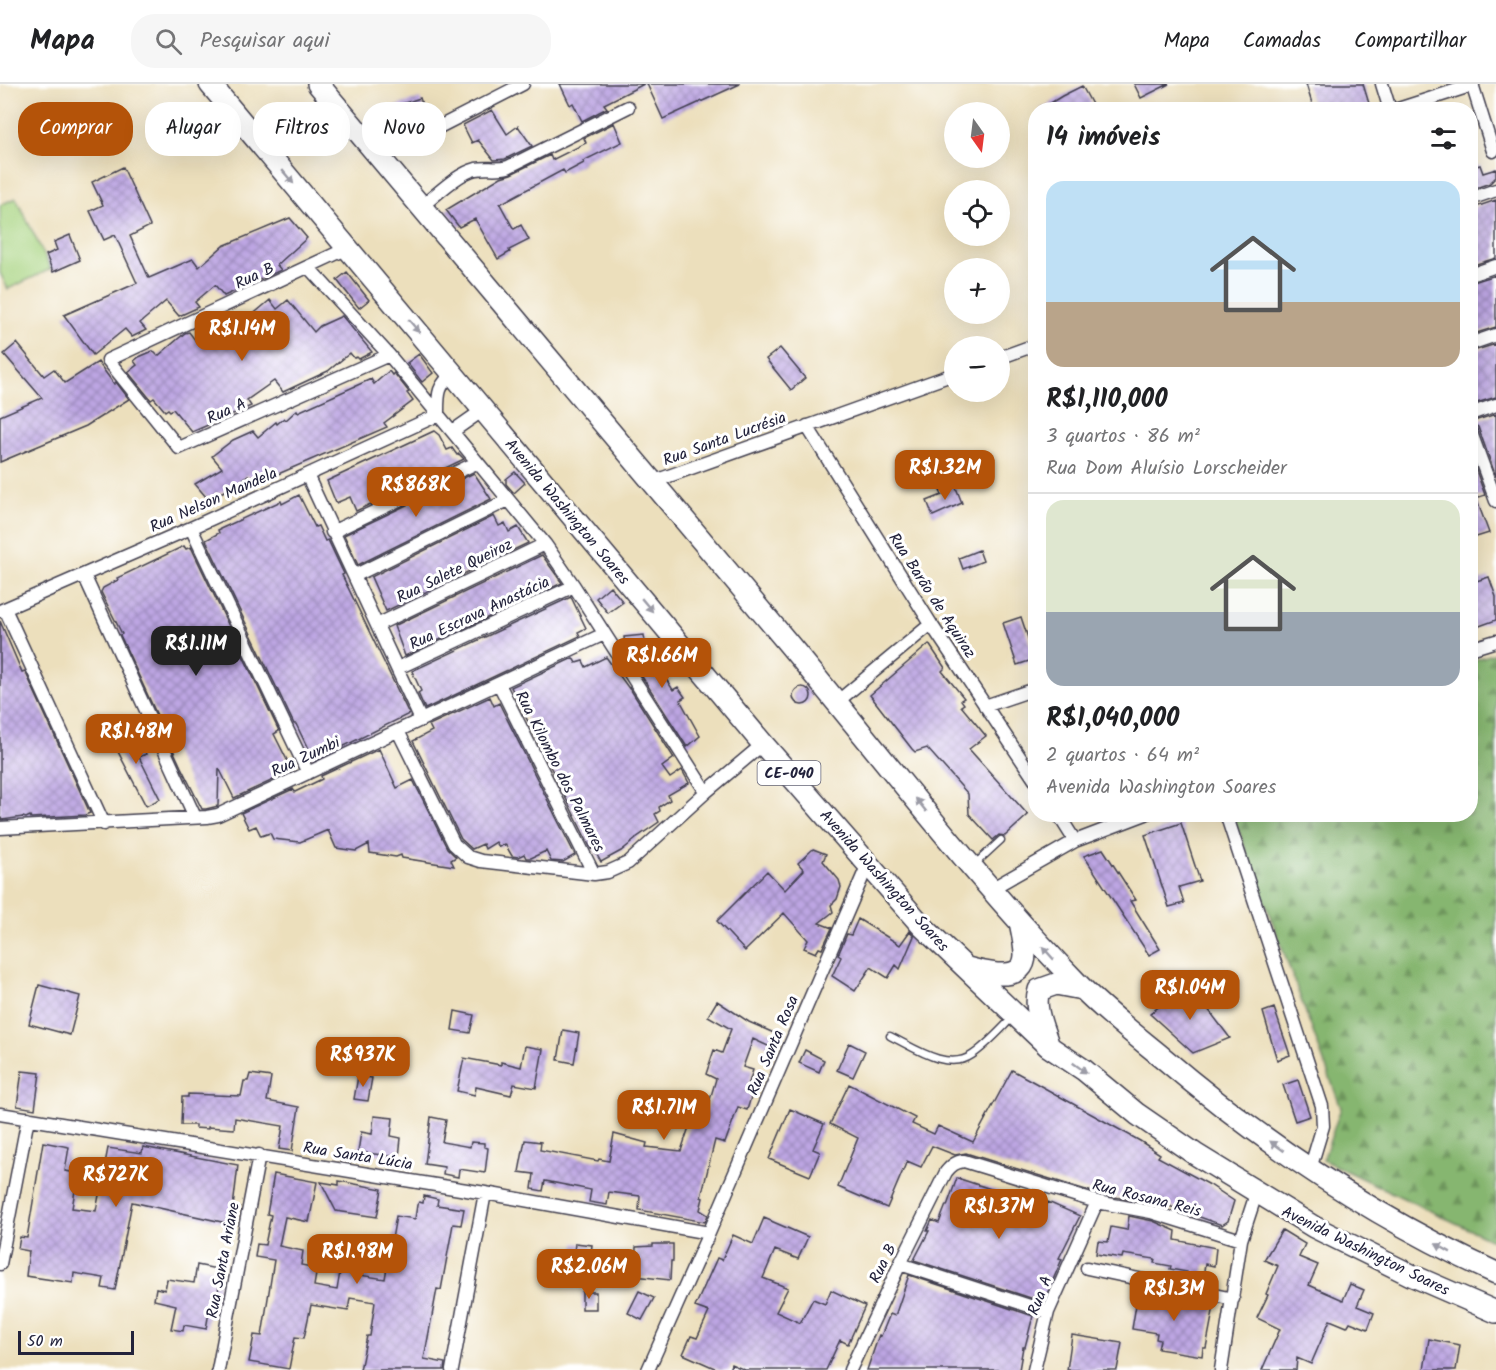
<!DOCTYPE html>
<html lang="pt">
<head>
<meta charset="utf-8">
<style>
	:root { --surface:#fff; --page:#f6f6f6; --text:#202124; --muted:#757577; --line:#e0e0e0; --accent:#b45309 }
	body { margin:0; font-family:Kalam,sans-serif; background:var(--page); color:var(--text); height:100vh; display:flex; flex-direction:column; font-size:22px; white-space:nowrap }
	* { box-sizing:border-box; margin:0 }
	p { font-size:20px; color:var(--muted) }
	.icon { flex:none; width:33px; height:33px; fill:none; stroke:currentColor; stroke-width:2; stroke-linecap:round; stroke-linejoin:round }
	.map { position:relative; flex:1; overflow:hidden }
	.details { position:absolute; left:1028px; top:18px; width:450px; height:720px; display:flex; flex-direction:column; background:var(--surface); border-radius:24px; box-shadow:0 6px 24px #0002 }
	.details>* { flex:none }
	.guide { position:absolute; left:18px; top:18px; width:570px; height:54px; display:flex; gap:12px }
	.needle { width:39px; rotate:166deg }
	.tools { position:absolute; left:944px; top:18px; display:grid; gap:12px }
	.tools a { display:grid; place-items:center; width:66px; height:66px; border-radius:50%; background:var(--surface); box-shadow:0 6px 24px #0002; font-size:30px }
	.scale { position:absolute; left:18px; bottom:15px; width:116px; box-sizing:border-box; padding-left:6px; border:3px solid #22223b; border-top:0; font-size:16px; line-height:21px; white-space:nowrap; color:#22223b; -webkit-text-stroke:4px #fff; paint-order:stroke }
	.price { position:absolute; translate:-50% -51px; padding:0 14px; border-radius:12px; background:var(--accent); color:#fff; font-size:20px; line-height:39px; filter:drop-shadow(0 2px 3px #0008) }
	.price::after { content:''; position:absolute; left:50%; top:36px; width:18px; height:14px; margin-left:-9px; background:inherit; clip-path:polygon(0 0,100% 0,50% 100%) }
	.price.selected { background:#222; color:#fff }
	ul { padding:0; list-style:none }
	li { display:grid; align-content:center; gap:12px; height:318px; padding:0 18px }
	li+li { border-top:2px solid var(--line) }
	li span { display:grid; place-items:center; height:186px; border-radius:18px; color:#555 }
	li>.icon { margin-inline-start:auto }
	span .icon { width:108px; height:108px; fill:#fffc; stroke-width:1 }
	li b { font-size:26px }
	h2 { display:flex; justify-content:space-between; align-items:center; height:72px; padding:0 18px; font-size:26px }
	.pill { padding:0 21px; border-radius:24px; background:var(--surface); box-shadow:0 6px 24px #0002; font-size:21px; line-height:54px }
	.pill.selected { background:var(--accent); color:#fff }
	header { display:flex; align-items:center; gap:36px; box-sizing:border-box; height:84px; padding:0 30px; background:var(--surface); border-bottom:2px solid var(--line) }
	header strong { font-size:28px }
	nav { display:flex; gap:33px; margin-inline-start:auto; font-size:21px }
	.search { width:420px; height:54px; background:var(--page); display:flex; align-items:center; gap:15px; box-sizing:border-box; padding:0 21px; border-radius:24px; color:var(--muted); font-size:22px }
	.map>svg:first-child { display:block }
</style>
</head>
<body>
<header>
<strong>Mapa</strong>
<div class="search"><svg class="icon" aria-label="search" viewBox="0 0 24 24"><circle cx="10" cy="10" r="6"/><path d="M15 15l6 6"/></svg>Pesquisar aqui</div>
<nav><a>Mapa</a><a>Camadas</a><a>Compartilhar</a></nav>
</header>
<div class="map">
<svg width="1496" height="1286" viewBox="0 0 1496 1286">
	<defs>
		<pattern id="forest-firs" width="22" height="20" patternUnits="userSpaceOnUse" patternTransform="scale(1.5)"><rect width="22" height="20" fill="#86b66f"/><path d="M5 1l3.5 6h-7zM16 11l3.5 6h-7z" fill="#6d945c"/></pattern>
		<pattern id="building-cross-hatch" width="8" height="8" patternUnits="userSpaceOnUse" patternTransform="scale(1.5)"><rect width="8" height="8" fill="#bda6e3"/><path d="M0 0l8 8M0 8l8-8" fill="none" stroke="#9987b9"/></pattern>
	</defs>
	<rect width="100%" height="100%" fill="#fff"/>
	<filter id="ink" filterUnits="userSpaceOnUse"><feTurbulence type="fractalNoise" baseFrequency=".0167" numOctaves="2"/><feDisplacementMap in="SourceGraphic" scale="12" xChannelSelector="R" yChannelSelector="G"/><feConvolveMatrix kernelMatrix="1 2 1 2 8 2 1 2 1" color-interpolation-filters="sRGB"/></filter>
	<filter id="wash" filterUnits="userSpaceOnUse"><feTurbulence type="fractalNoise" baseFrequency=".008" numOctaves="4" result="noise"/><feDisplacementMap in="SourceGraphic" scale="24" xChannelSelector="R" yChannelSelector="G"/><feGaussianBlur stdDeviation="1.35" result="paint"/><feColorMatrix in="noise" values="0 0 0 0 0 0 0 0 0 0 0 0 0 0 0 0 0 1.4 0 .05"/><feComposite in="paint" operator="in"/></filter>
	<g filter="url(#wash)">
		<rect width="100%" height="100%" fill="#ecdfbc"/>
		<!-- forest -->
		<path fill="url(#forest-firs)" stroke="#546c55" stroke-width="1.5" d="M1496 569V1158L1323 1076 1341 1024 1233 731 1470 730V577Z"/>
		<!-- green -->
		<path fill="#a8d481" stroke="#657b5e" stroke-width="1.5" d="M16 114 51 185 8 205 0 189V121Z"/>
		<g id="blocks">
			<!-- building -->
			<path fill="url(#building-cross-hatch)" d="M560 0H644L604 20 607 24 582 37 573 19 570 21Z
				M647 0H740L663 35Z
				M1134 0H1169L1141 14Z
				M1306 0H1363L1371 26H1314Z
				M1082 2 1095 26H1039L1062 12Z
				M420 14 428 38 392 50 384 26Z
				M492 26 507 50 518 42 532 62 505 75 494 76 478 56 472 59 463 41Z
				M614 39 622 58 583 77 584 79 565 89 563 86 500 120 512 142 514 145 521 141 529 156 509 166 510 168 498 175 475 135 459 143 446 126 501 93 511 90 550 71 552 76 586 59 584 54Z
				M1480 81 1483 89 1496 85V93L1490 99 1470 106V84Z
				M123 83 150 142 130 152 149 194 193 175 199 183 223 162 290 134 307 154 277 181 281 186 224 212 215 201 195 218 199 223 179 232 166 217 140 239 146 246 132 253 125 245 93 271 64 231 137 199 115 151 104 156 90 127 103 121 92 98Z
				M1496 116V174L1470 182V125Z
				M70 151 80 176 53 188 46 171 57 166 54 158Z
				M347 188 369 216 359 224 337 196Z
				M1496 191V243L1470 251V199Z
				M270 216 277 225 288 216 314 248 320 242 342 232 372 268 359 275 357 273 354 274 350 269 328 287 283 308 274 297 247 316 251 322 192 348 173 325 170 327 168 325 165 327 154 314 151 316 128 288 137 281 134 277 139 273 153 267 158 272 185 249 189 248 195 256 217 238 236 230 244 238Z
				M17 259 44 292 54 285 65 299 98 278 114 300 116 298 129 315 86 342 0 378V332L42 314 4 270Z
				M1496 260V313L1470 321V268Z
				M780 264 805 294 791 306 766 275Z
				M419 270 433 289 422 298 407 279Z
				M389 287 392 291 394 289 409 308 407 309 413 317 384 339 387 343 255 400 248 391 235 403 207 414 195 400 222 384 212 372 233 356 253 347 258 353 276 338 277 340 284 334 286 336 297 326 298 328 371 295 374 300Z
				M1496 330V393L1478 343 1471 338Z
				M434 347 439 351 447 366 452 364 457 371 459 370 464 375 356 427 350 413 336 419 327 397Z
				M1470 370 1485 411 1476 414 1489 449 1470 455Z
				M515 388 525 399 514 409 506 400V395Z
				M474 389 491 415 358 481 344 451Z
				M955 401 962 419 933 432 927 417 942 411 940 407Z
				M299 411 315 443 318 442 325 457 328 456 344 490 342 491 409 630 314 677 296 640H294L206 456 219 449 218 446 281 417 282 420Z
				M494 432 499 442 505 439 509 448 518 443 528 459 386 527 371 493Z
				M184 462 186 465 191 463 279 647 274 650 291 684 285 687 286 690 234 714 219 684 218 722 206 725H202L181 683 120 551 122 550 101 508 103 504 118 496 117 494Z
				M979 466 983 477 963 485 959 474Z
				M542 471 562 499 405 572 394 542Z
				M1489 493 1496 513V536L1474 544 1473 541 1470 542V499Z
				M610 502 623 518 608 529 596 514Z
				M571 513 586 544 578 548 580 552 425 625 418 609 421 607 412 587Z
				M1021 533 1035 575 1017 581 1003 539Z
				M0 537 22 588 25 587 90 729 85 731 31 734 30 732 26 734 23 733 2 736 0 732Z
				M644 551 648 580 654 576 673 606 678 603 685 613 680 616 700 652 687 663 625 566 624 553Z
				M929 560 945 584 942 587 964 614 961 616 964 620 961 622 986 652 969 665 1028 731 1005 752 999 751 993 756 969 730 968 710 927 664 915 668 912 665 870 611Z
				M606 573 630 606 629 603 674 674 662 683 670 694 682 686 689 699 668 711 670 716 659 723 660 727 655 730 659 738 636 754V755L621 767 601 778 593 764 591 765 511 603 573 574 576 579 583 577 586 583Z
				M793 612a9 9 0 1 1 18 0a9 9 0 1 1-18 0Z
				M490 613 494 622 499 619 575 771 563 778 551 777 546 767 531 774H526L524 770 518 773 512 772 505 760 499 763 496 758 485 765 483 760 472 765 461 755 413 657 432 647 429 641Z
				M135 646 146 670 139 673 160 715 146 722 112 656Z
				M379 665 397 704 413 696 447 764 456 773 451 776 454 782 402 774 401 771 396 773 370 769 369 760 356 767 336 764 328 746 300 758 273 755 270 749 261 752 256 742 249 745 241 729 293 705 295 708 322 695 321 692Z
				M1181 739 1200 797 1179 803 1184 819 1169 823 1145 751Z
				M813 765 826 770 823 777 839 796 841 803 837 815 831 821 833 828 819 839 832 844 822 865 819 864 816 869 804 864 808 856 784 829 745 867 717 837 767 787 785 806 804 786 798 779Z
				M1103 765 1136 816 1130 817 1160 865 1149 871 1084 772Z
				M858 835 900 861 910 847 914 852 900 885 896 881 888 894 871 883 855 907 832 892 841 873 838 871 847 850 851 851Z
				M39 901 80 912 70 951 29 940Z
				M1192 904 1230 954 1193 969 1150 930 1173 911Z
				M717 917 749 938 776 950 770 963 753 955 743 983 753 986 746 1008 752 1010 747 1026 738 1023 725 1059 715 1056 701 1113 703 1114 700 1126 708 1131 705 1138 639 1126 640 1112 609 1108 607 1121 589 1118 591 1106 545 1097 543 1107 532 1105 534 1090 519 1088 525 1056 541 1058 540 1066 598 1077 599 1075 609 1077 614 1050 647 1059 646 1063 681 1067 695 1025 706 1029 716 995 706 990 714 966 722 969 731 945 708 932Z
				M1274 924 1290 971 1277 976 1263 928Z
				M455 927 474 931 470 949 452 946Z
				M563 946 579 949 574 979 558 976Z
				M849 959 865 967 853 993 837 986Z
				M525 962 543 965 536 1004 514 1000 511 1011 476 1003 475 1011 457 1007 464 974 501 981V978L521 983Z
				M805 966 824 976 819 988 799 979Z
				M1012 986 1140 1057 1160 1070 1158 1073 1210 1101 1234 1117 1228 1137 1222 1141 1138 1111 1136 1117 1099 1110 966 1069 955 1071 932 1062 921 1083 907 1077 887 1124 838 1103 858 1054 830 1040 849 1000 915 1034 912 1040 934 1050 938 1042 973 1058Z
				M22 987 40 989 35 1025 17 1022Z
				M250 990 271 993 267 1017 299 1023 292 1067 279 1065 283 1042 235 1034 234 1045 208 1043V1045L195 1044V1041H181L182 1013H188V1010L241 1012 244 997H248Z
				M358 992 372 994 368 1017 354 1015Z
				M1298 996 1310 1032 1295 1037 1283 1001Z
				M790 1025 824 1040 813 1065 820 1068 810 1092 769 1075Z
				M374 1032 393 1034 391 1052 401 1054 399 1073 358 1068 361 1048 372 1050Z
				M431 1033 446 1036 442 1058 470 1063 471 1058 484 1059V1063L488 1064 485 1089 459 1085 458 1093 443 1090 444 1083 425 1080Z
				M43 1058 69 1063 65 1087 78 1089 72 1124 96 1127 108 1064 142 1069 143 1063 238 1081 231 1140 132 1118 115 1206 102 1204 104 1194 74 1189 73 1199 26 1192 29 1167 18 1165 20 1153 27 1154Z
				M274 1090 317 1098 309 1138 285 1133 279 1162 303 1167 301 1181 317 1184 314 1202 337 1206 340 1188 385 1195 396 1132 415 1135 417 1121 419 1118 423 1119 424 1112 438 1115 437 1121 464 1125 461 1141 453 1140 441 1206 437 1205 424 1275 445 1279 444 1286H360L367 1252H370L375 1218 350 1214 348 1227 311 1221 304 1254 295 1253 289 1285 249 1278 254 1251 262 1252 274 1176 255 1173 257 1160 265 1161 271 1131 267 1130Z
				M957 1094 1046 1123 1048 1118 1080 1132 1059 1174 1062 1175 1046 1212 1043 1211 1040 1217 914 1176 929 1147H927L932 1136 939 1139 946 1121 947 1122Z
				M339 1097 382 1105 377 1133 336 1127 321 1098 339 1101Z
				M1129 1132 1153 1137 1176 1147 1175 1156 1216 1164 1214 1182 1205 1180 1203 1194 1186 1192 1187 1188 1170 1185 1171 1182 1154 1179 1155 1175 1123 1170 1122 1174 1096 1170 1098 1157 1108 1158 1111 1143 1127 1146Z
				M764 1134 808 1153 798 1175 775 1166 763 1194 788 1204 776 1228 800 1239 813 1215 825 1220 831 1206 865 1222 848 1260 840 1256 826 1286H745L731 1280 729 1286H719L683 1270 691 1252 697 1254 709 1228 695 1223 717 1174 722 1176 733 1151 753 1160Z
				M1282 1146 1305 1160 1299 1173 1318 1181 1309 1201 1343 1216 1350 1200 1364 1206 1357 1222 1374 1229 1368 1245 1350 1238 1347 1243 1330 1236 1311 1280 1297 1274 1296 1286H1262L1280 1245 1257 1234 1268 1211 1266 1210 1278 1182 1264 1176Z
				M575 1159 592 1161 587 1201 571 1199Z
				M653 1160H673V1177H671L670 1196 635 1192 636 1163 653 1162Z
				M197 1181 222 1186 214 1229 209 1228 206 1245 184 1241 183 1247 171 1245 176 1221 154 1216 156 1204 165 1206 167 1195 194 1199Z
				M909 1191 1033 1232 1025 1263H1023L1019 1286H867L879 1251 881 1252 890 1230 895 1232Z
				M1139 1203 1151 1206 1150 1211 1214 1222 1206 1264H1203L1202 1272 1158 1265 1160 1256 1156 1255 1157 1249 1132 1245Z
				M639 1207 654 1214 642 1236 628 1229Z
				M582 1208H596V1225H582Z
				M1072 1251 1122 1259 1117 1286H1067Z
				M1429 1255 1460 1261 1456 1286H1424Z"/>
		</g>
	</g>
	<g filter="url(#ink)">
		<use href="#blocks" fill-opacity="0" stroke="#403e4e" stroke-width="1.5"/>
		<g fill="none" stroke-linecap="round" stroke-linejoin="round">
			<defs>
				<path id="service" d="M975 780 1001 756
					M890 952C913 963 947 988 972 971 987 961 1000 946 1013 933"/>
				<path id="minor" d="M1382 0 1390 26
					M1472 0 1493 67
					M1395 26 1473 1
					M404 61 523 0
					M1470 115 1496 106
					M421 123C435 112 458 89 476 85 487 83 497 86 508 83L628 23
					M348 164 108 276 179 364 389 271
					M309 184 389 271 545 460 574 502 706 708
					M1470 191 1496 182
					M1470 260 1496 251
					M999 274 1035 261
					M1470 330 1496 321
					M807 342 931 540 1035 696
					M1470 346 1496 417
					M453 347 483 326
					M307 391 421 636
					M652 398 954 290
					M191 444 308 689
					M332 448 476 379
					M84 491 195 733
					M354 492 508 416
					M5 525 104 740
					M0 527 191 444 438 331C438 310 437 302 454 289
					M377 541 545 460
					M1470 565 1496 557
					M398 584 574 502
					M499 600 594 790
					M837 618 931 540
					M985 622 1035 605
					M398 647 454 760 468 773 481 777 594 790 608 788 628 779 706 708 763 660
					M1058 730 1075 757
					M1226 730 1322 1022 1323 1042 1310 1085
					M0 744 207 733 218 731 604 550
					M991 805 1075 757 1146 730
					M0 1030 485 1109 709 1149
					M0 1180 28 1034
					M900 1180 1048 1228
					M1087 1184 1233 1215
					M218 1286 259 1071
					M452 1286 485 1109
					M648 1286 709 1149 868 780
					M850 1286 900 1180 946 1088C951 1082 955 1078 964 1077L1097 1118 1151 1128 1241 1156
					M1034 1286 1048 1228 1097 1118
					M1221 1286 1241 1156 1256 1110"/>
				<path id="trunk" d="M210 0 763 660 923 843 1048 962 1084 986 1137 1030 1195 1070 1314 1143 1411 1191 1496 1228
					M318 0C472 184 627 368 782 552 880 669 972 792 1079 901 1104 927 1134 950 1162 973 1263 1059 1375 1134 1496 1189
					M967 884C985 888 1025 901 1025 870 1025 860 1022 848 1020 838
					M1048 960C1043 944 1033 923 1039 906L1056 900 1082 905"/>
			</defs>
			<!-- service casing -->
			<use href="#service" stroke="#403e4e" stroke-width="9"/>
			<!-- minor casing -->
			<use href="#minor" stroke="#403e4e" stroke-width="15"/>
			<!-- trunk casing -->
			<use href="#trunk" stroke="#403e4e" stroke-width="24"/>
			<!-- service -->
			<use href="#service" stroke="#fff" stroke-width="6"/>
			<!-- minor -->
			<use href="#minor" stroke="#fff" stroke-width="12"/>
			<!-- trunk -->
			<use href="#trunk" stroke="#fff" stroke-width="21"/>
		</g>
		<!-- one-way arrows -->
		<defs><path id="oneway-solid" d="M-6-.8H1V-3.2L6.5 0L1 3.2V.8H-6Z" transform="scale(1.5)"/></defs>
		<g fill="#9c9ca7">
			<use href="#oneway-solid" transform="translate(288 93) rotate(50)"/>
			<use href="#oneway-solid" transform="translate(414 242) rotate(50)"/>
			<use href="#oneway-solid" transform="translate(647 521) rotate(50)"/>
			<use href="#oneway-solid" transform="translate(921 721) rotate(-129)"/>
			<use href="#oneway-solid" transform="translate(1048 869) rotate(-132)"/>
			<use href="#oneway-solid" transform="translate(1080 984) rotate(36)"/>
			<use href="#oneway-solid" transform="translate(1277 1062) rotate(-145)"/>
			<use href="#oneway-solid" transform="translate(1443 1164) rotate(-151)"/>
		</g>
	</g>
	<g text-anchor="middle" stroke-width="6" stroke-linejoin="round" paint-order="stroke">
		<!-- shield labels -->
		<rect fill="#fff" stroke="#646476" stroke-width="1.5" x="757.5" y="677" width="63" height="24" rx="4.5"/>
		<g font-size="15" font-weight="bold" fill="#22223b">
			<text x="789" y="694">CE-040</text>
		</g>
		<!-- street labels -->
		<g font-size="16" fill="#22223b" stroke="#fff">
			<text transform="translate(254 191) rotate(-25)" y="6">Rua B</text>
			<text transform="translate(226 326) rotate(-24)" y="6">Rua A</text>
			<text transform="translate(724 354) rotate(-20)" y="6">Rua Santa Lucrésia</text>
			<text transform="translate(213 415) rotate(-24)" y="6">Rua Nelson Mandela</text>
			<text transform="translate(568 427) rotate(50)" y="6">Avenida Washington Soares</text>
			<text transform="translate(454 486) rotate(-26)" y="6">Rua Salete Queiroz</text>
			<text transform="translate(933 511) rotate(57)" y="6">Rua Barão de Aquiraz</text>
			<text transform="translate(479 528) rotate(-25)" y="6">Rua Escrava Anastácia</text>
			<text transform="translate(305 672) rotate(-25)" y="6">Rua Zumbi</text>
			<text transform="translate(561 687) rotate(63)" y="6">Rua Kilombo dos Palmares</text>
			<text transform="translate(885 796) rotate(48)" y="6">Avenida Washington Soares</text>
			<text transform="translate(772 961) rotate(-67)" y="6">Rua Santa Rosa</text>
			<text transform="translate(358 1071) rotate(9)" y="6">Rua Santa Lúcia</text>
			<text transform="translate(1147 1113) rotate(14)" y="6">Rua Rosana Reis</text>
			<text transform="translate(1366 1166) rotate(26)" y="6">Avenida Washington Soares</text>
			<text transform="translate(222 1176) rotate(-79)" y="6">Rua Santa Ariane</text>
			<text transform="translate(882 1179) rotate(-64)" y="6">Rua B</text>
			<text transform="translate(1039 1211) rotate(-69)" y="6">Rua A</text>
		</g>
	</g>
</svg>
<div class="tools">
<a><svg class="needle" viewBox="-14 -14 28 28"><path d="M0-13l5 13h-10z" fill="#e53935"/><path d="M0 13l5-13h-10z" fill="#757577"/></svg></a>
<a><svg class="icon" aria-label="locate" viewBox="0 0 24 24"><circle cx="12" cy="12" r="6"/><path d="M12 2v4M12 18v4M2 12h4M18 12h4"/></svg></a>
<a>+</a>
<a>−</a>
</div>
<div class="scale">50 m</div>
<b class="price" style="left:242px;top:278px">R$1.14M</b>
<b class="price" style="left:945px;top:417px">R$1.32M</b>
<b class="price" style="left:416px;top:434px">R$868K</b>
<b class="price selected" style="left:196px;top:593px">R$1.11M</b>
<b class="price" style="left:662px;top:605px">R$1.66M</b>
<b class="price" style="left:136px;top:681px">R$1.48M</b>
<b class="price" style="left:1190px;top:937px">R$1.04M</b>
<b class="price" style="left:363px;top:1004px">R$937K</b>
<b class="price" style="left:664px;top:1057px">R$1.71M</b>
<b class="price" style="left:116px;top:1124px">R$727K</b>
<b class="price" style="left:999px;top:1156px">R$1.37M</b>
<b class="price" style="left:357px;top:1201px">R$1.98M</b>
<b class="price" style="left:589px;top:1216px">R$2.06M</b>
<b class="price" style="left:1174px;top:1238px">R$1.3M</b>
<div class="guide">
<a class="pill selected">Comprar</a>
<a class="pill">Alugar</a>
<a class="pill">Filtros</a>
<a class="pill">Novo</a>
</div>
<section class="details">
<h2>14 imóveis<svg class="icon" aria-label="filters" viewBox="0 0 24 24"><path d="M4 7h16M4 17h16"/><circle cx="9" cy="7" r="2"/><circle cx="15" cy="17" r="2"/></svg></h2>
<ul>
<li><span style="background:linear-gradient(#bfe0f5 65%,#b9a48a 0)"><svg class="icon" aria-label="home" viewBox="0 0 24 24"><path d="M3 11l9-7 9 7M6 9v11h12V9"/></svg></span><div><b>R$1,110,000</b><p>3 quartos · 86 m²</p><p>Rua Dom Aluísio Lorscheider</p></div></li>
<li><span style="background:linear-gradient(#dfe7d0 60%,#9aa5b1 0)"><svg class="icon" aria-label="home" viewBox="0 0 24 24"><path d="M3 11l9-7 9 7M6 9v11h12V9"/></svg></span><div><b>R$1,040,000</b><p>2 quartos · 64 m²</p><p>Avenida Washington Soares</p></div></li>
</ul>
</section>
</div>
</body>
</html>
